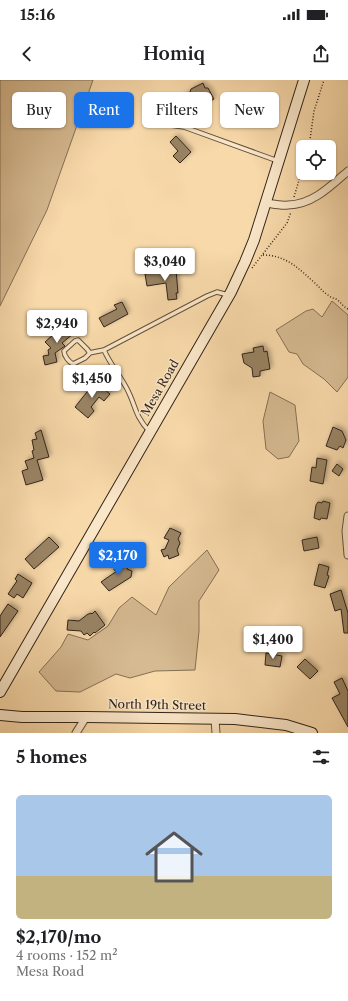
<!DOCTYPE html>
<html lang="en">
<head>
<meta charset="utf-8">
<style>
	:root { --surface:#fff; --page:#f2f2f2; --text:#202124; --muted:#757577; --accent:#1a73e8 }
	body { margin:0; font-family:"Libre Caslon Text",serif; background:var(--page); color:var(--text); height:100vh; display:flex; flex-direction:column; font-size:15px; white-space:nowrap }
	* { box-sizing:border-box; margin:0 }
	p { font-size:13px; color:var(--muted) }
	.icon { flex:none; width:22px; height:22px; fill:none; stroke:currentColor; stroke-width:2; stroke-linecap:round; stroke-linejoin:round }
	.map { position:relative; height:653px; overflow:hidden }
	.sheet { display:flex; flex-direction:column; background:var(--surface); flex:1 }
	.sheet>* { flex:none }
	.top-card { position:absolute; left:12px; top:12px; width:324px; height:36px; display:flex; gap:8px }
	.fabs { position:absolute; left:296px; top:60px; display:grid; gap:8px }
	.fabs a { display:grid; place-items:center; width:40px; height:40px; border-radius:6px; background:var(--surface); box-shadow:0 1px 3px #0004; font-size:20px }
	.price { position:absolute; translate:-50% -34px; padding:0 9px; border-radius:4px; background:#fff; color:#222; font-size:13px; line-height:26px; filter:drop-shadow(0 1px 2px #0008) }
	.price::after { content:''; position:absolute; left:50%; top:24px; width:12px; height:9px; margin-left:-6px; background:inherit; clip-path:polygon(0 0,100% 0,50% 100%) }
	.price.selected { background:var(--accent); color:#fff }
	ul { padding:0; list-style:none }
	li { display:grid; align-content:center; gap:8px; height:212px; padding:0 16px }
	li span { display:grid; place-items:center; height:124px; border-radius:6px; color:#555 }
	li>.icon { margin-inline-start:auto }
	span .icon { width:72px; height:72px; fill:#fffc; stroke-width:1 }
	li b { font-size:17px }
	h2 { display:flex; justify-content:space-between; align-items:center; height:48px; padding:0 16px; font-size:17px }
	.tag { padding:0 14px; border-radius:6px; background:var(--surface); box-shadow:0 1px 3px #0004; font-size:14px; line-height:36px }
	.tag.selected { background:var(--accent); color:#fff }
	.status { display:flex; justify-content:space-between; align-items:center; height:28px; padding:0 20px; background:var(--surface); direction:ltr }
	.status svg { height:11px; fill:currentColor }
	header { display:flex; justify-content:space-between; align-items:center; height:52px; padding:0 16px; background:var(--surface); font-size:18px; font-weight:600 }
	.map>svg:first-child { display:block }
</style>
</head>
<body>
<div class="status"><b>15:16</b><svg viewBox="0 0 49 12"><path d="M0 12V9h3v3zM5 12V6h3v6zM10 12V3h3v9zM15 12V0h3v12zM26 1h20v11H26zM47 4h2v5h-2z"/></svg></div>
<header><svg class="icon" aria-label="back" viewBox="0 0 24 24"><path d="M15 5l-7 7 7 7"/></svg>Homiq<svg class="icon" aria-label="share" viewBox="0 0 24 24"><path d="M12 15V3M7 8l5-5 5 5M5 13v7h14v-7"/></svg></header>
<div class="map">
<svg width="348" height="653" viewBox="0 0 348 653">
	<defs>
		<filter id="shadow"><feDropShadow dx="2.5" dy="-2.5" stdDeviation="2" flood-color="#0004"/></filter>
	</defs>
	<rect width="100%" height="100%" fill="#f8d9aa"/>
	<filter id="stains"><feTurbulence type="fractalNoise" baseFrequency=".005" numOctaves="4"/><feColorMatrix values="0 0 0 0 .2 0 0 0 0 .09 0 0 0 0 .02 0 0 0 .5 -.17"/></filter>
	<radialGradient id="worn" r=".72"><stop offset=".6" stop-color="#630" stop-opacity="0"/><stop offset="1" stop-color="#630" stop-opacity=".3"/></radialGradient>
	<!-- green -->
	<path fill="#d6ba91" stroke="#847055" d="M0 0H93L47 130 0 226Z
		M332 221 348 235V297L337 312 324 299 303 284 297 274 289 272 276 250 306 231 313 229 322 237Z
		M270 312 295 325 299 361 289 377 278 379 266 369 263 341Z
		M207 470 219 490 199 521V551L195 590 155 591 130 598 116 594 80 612 56 611 39 592 61 567 68 554 88 560 108 546 119 528 132 517 156 535 169 507Z"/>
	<!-- building -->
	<path fill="#998364" stroke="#322519" filter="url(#shadow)" d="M203 3 205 8H208L214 19 203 25 206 29 192 37 181 35 184 23 182 20 183 16 190 12 191 9Z
		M176 56 191 72 180 83 173 76 178 71 170 62Z
		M176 190 178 213H176L177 219 168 220 166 203 147 206 145 194Z
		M122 222 128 234 104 247 99 238 117 229 114 225Z
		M65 244 73 254 62 263 65 266 55 273 57 282 45 285 43 276 49 275 48 270 51 268 45 262Z
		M263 266 264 272 267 271 270 289 260 291V296L253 297 252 288 244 283 242 274 254 272 253 268Z
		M95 302 110 314 104 321 99 317 91 327 94 331 88 338 75 327Z
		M333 347 342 351 346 360 343 368 340 366 337 370 326 366Z
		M41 350 49 377 37 380 43 400 26 405 22 391 28 389 25 381 34 378 32 371 34 370 32 360 37 359 35 353Z
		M317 378 327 380 323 404 310 401 312 387 316 388Z
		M337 384 343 389 339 396 332 391Z
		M323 421 330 423 327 439 321 438 320 440 314 438 316 425 318 422 322 423Z
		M170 448 181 453 178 459 180 463 177 470 179 475 169 479 168 475 164 477 161 470 165 469 169 460 164 458Z
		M49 457 59 467 34 489 25 479Z
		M317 457 319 468 304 471 302 460Z
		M116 480 124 481V483L129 484 127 489 132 491 131 497 109 511 101 502 117 491 114 490Z
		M319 484 329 487 327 495 329 496 325 508 314 505Z
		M18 494 32 503 23 518 17 514 14 518 8 514 17 501 15 499Z
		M341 510 348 533V553H344L341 529 335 531 330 514Z
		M8 524 18 531 0 557V536Z
		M95 531 105 545 95 553 94 552 90 556 87 553 84 555 81 551 67 550 68 540 79 541 88 534H89L91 533 92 534Z
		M266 573 282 576 280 587 265 585Z
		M305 579 318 591 310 599 297 587Z
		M342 598 348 611V647L332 618 340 614 334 602Z"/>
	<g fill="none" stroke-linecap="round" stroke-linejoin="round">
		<defs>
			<path id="lane" d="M179 22 171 28 164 36V41L170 45 184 47 278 81
				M78 260 87 269 90 273 85 278 73 284C69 282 64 276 64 271L75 261Z
				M104 270 207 216 217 212 228 215
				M89 273 104 270C110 284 119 294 126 307 136 325 134 335 149 351"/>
			<path id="street" d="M266 123C273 124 281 126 288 125 312 125 331 106 348 91
				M348 436 346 451 348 475
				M215 639 216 653
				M76 653 86 637"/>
			<path id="secondary" d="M0 612 231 212 245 182 254 160 304 0
				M0 635 22 637H86L235 639 286 645 312 653"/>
		</defs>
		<!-- lane casing -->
		<use href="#lane" stroke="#64523d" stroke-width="5.5"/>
		<!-- street casing -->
		<use href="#street" stroke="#64523d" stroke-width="9"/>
		<!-- secondary casing -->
		<use href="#secondary" stroke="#322519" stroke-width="12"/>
		<!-- path -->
		<path stroke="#322519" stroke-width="1.5" stroke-dasharray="1 2" stroke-linecap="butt" d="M309 67 314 31 324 0
			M294 117 303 87
			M263 175C287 175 300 190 316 204 320 208 323 212 328 215 330 217 333 218 336 219 341 222 343 227 348 229
			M252 188 287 143 291 132"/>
		<!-- lane -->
		<use href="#lane" stroke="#fae6c8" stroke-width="3.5"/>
		<!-- street -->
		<use href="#street" stroke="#fae6c8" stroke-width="7"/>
		<!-- secondary -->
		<use href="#secondary" stroke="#fae6c8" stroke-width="10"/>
	</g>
	<g text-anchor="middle" stroke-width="3" stroke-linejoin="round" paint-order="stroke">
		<!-- street labels -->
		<g font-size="12" fill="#322519" stroke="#fae6c8">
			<text transform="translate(160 308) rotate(-60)" y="4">Mesa Road</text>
			<text transform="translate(157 625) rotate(1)" y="4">North 19th Street</text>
		</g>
	</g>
	<rect width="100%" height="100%" filter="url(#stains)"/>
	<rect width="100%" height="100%" fill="url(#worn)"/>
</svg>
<div class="fabs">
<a><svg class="icon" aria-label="locate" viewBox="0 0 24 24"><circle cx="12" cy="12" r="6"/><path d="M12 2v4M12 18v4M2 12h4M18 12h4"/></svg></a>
</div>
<b class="price" style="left:165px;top:202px">$3,040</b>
<b class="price" style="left:57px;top:264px">$2,940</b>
<b class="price" style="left:92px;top:319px">$1,450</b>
<b class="price selected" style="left:118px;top:496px">$2,170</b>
<b class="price" style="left:273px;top:580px">$1,400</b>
<div class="top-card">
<a class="tag">Buy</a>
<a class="tag selected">Rent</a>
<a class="tag">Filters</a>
<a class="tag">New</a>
</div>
</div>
<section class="sheet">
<h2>5 homes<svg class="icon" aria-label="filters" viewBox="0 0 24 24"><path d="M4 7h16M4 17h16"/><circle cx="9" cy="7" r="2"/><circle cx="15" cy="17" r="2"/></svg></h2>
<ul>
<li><span style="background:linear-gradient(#a9c7e8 65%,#c2b280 0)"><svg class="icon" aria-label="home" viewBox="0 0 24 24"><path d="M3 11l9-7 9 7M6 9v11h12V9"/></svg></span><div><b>$2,170/mo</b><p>4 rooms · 152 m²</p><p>Mesa Road</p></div></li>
</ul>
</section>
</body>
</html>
